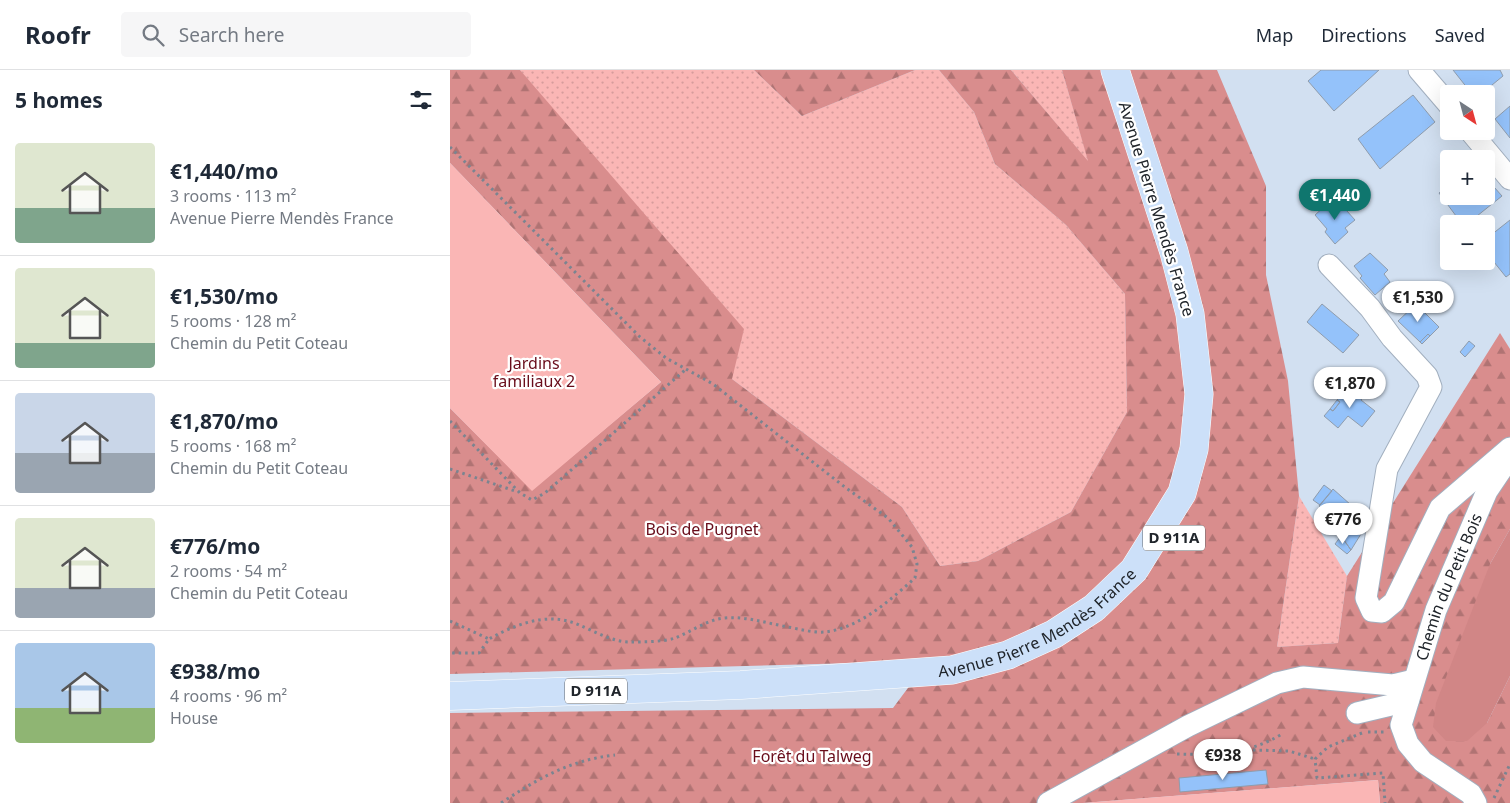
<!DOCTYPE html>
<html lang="en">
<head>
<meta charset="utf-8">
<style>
	:root { --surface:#fff; --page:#f6f6f7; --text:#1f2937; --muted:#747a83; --line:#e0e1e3; --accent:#0f766e }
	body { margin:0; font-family:"Noto Sans",sans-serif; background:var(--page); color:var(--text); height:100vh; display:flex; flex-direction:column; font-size:19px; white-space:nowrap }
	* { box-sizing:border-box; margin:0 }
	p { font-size:16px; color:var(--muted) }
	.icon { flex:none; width:28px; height:28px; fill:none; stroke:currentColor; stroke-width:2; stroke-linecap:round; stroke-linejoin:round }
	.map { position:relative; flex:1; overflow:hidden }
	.panel { display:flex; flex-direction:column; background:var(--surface); width:450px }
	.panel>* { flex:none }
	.needle { width:32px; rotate:144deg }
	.buttons { position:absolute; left:990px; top:15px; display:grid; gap:10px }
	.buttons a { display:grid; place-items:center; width:55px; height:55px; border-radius:5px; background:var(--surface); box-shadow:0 5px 20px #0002; font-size:25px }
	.price { position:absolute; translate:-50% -42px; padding:0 11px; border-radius:18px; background:#fff; color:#222; font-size:16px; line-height:32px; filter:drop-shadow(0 1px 2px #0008) }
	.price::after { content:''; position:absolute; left:50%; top:30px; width:15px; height:11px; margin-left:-8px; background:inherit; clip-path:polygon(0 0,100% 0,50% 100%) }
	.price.active { background:var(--accent); color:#fff }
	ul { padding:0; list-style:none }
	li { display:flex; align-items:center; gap:15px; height:125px; padding:0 15px }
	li+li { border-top:1px solid var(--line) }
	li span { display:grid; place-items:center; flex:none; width:140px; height:100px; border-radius:5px; color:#555 }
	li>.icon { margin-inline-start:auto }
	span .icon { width:60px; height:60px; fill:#fffc; stroke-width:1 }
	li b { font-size:21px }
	h2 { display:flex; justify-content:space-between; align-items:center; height:60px; padding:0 15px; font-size:21px }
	header { display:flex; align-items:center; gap:30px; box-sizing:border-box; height:70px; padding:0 25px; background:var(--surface); border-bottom:1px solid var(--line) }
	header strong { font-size:24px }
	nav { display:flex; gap:28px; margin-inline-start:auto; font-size:18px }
	.search { width:350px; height:45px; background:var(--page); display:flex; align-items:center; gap:12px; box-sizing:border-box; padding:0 18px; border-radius:5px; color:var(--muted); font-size:19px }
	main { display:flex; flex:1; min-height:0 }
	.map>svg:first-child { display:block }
</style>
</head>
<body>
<header>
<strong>Roofr</strong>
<div class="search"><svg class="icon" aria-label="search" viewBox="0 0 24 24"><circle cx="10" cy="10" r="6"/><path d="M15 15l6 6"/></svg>Search here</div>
<nav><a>Map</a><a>Directions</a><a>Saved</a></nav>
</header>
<main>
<section class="panel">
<h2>5 homes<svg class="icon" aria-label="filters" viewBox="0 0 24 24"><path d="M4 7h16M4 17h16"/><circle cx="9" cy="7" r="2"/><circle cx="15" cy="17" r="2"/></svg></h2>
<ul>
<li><span style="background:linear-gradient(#dfe7d0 65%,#7fa58c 0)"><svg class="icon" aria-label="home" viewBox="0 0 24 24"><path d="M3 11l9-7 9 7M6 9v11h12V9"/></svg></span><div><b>€1,440/mo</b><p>3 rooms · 113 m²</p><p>Avenue Pierre Mendès France</p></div></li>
<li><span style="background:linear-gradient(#dfe7d0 75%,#7fa58c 0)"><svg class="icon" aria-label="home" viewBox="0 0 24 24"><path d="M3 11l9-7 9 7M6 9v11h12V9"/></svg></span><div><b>€1,530/mo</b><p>5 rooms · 128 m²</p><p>Chemin du Petit Coteau</p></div></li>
<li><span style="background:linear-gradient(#c9d6e8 60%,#9aa5b1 0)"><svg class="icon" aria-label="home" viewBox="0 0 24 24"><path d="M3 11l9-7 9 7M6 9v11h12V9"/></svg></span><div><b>€1,870/mo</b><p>5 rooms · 168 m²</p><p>Chemin du Petit Coteau</p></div></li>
<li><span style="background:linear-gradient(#dfe7d0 70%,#9aa5b1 0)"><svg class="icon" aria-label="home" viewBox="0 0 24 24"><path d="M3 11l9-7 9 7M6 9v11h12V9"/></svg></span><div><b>€776/mo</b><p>2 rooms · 54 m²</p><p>Chemin du Petit Coteau</p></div></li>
<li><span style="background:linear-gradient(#a9c7e8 65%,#8fb573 0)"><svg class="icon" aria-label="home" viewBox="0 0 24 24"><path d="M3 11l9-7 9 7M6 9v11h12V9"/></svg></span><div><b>€938/mo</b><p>4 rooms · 96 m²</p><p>House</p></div></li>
</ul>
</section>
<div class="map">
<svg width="1060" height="733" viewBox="0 0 1060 733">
	<defs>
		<pattern id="grass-dots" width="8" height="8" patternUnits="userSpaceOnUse" patternTransform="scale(1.25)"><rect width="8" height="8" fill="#fab6b5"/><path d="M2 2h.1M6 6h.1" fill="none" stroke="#d69c9c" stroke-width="1.8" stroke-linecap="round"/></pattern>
		<pattern id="forest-firs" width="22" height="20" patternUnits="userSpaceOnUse" patternTransform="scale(1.25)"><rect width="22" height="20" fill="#d98d8d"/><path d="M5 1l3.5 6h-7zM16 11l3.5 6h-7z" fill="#b07373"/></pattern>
	</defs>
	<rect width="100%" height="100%" fill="#d2e0f1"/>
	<!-- grass -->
	<path fill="url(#grass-dots)" d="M70 0H304L352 46 465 0H489L524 42 545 94 616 155 675 224 677 342 621 442 528 491 490 496 452 437 282 309Z
		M561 0H612L639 93Z
		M849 426 897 506 888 573 827 577Z"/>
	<!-- forest -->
	<path fill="url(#forest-firs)" d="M0 0H70L294 259 282 309 452 437 490 496 528 491 621 442 677 342 675 224 616 155 545 94 524 42 489 0H561L638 91 612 0H767L816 116V205L838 311 849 426 827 577 888 573 897 506 1050 263 1060 279V459L1040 494 1037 653 1060 606V733H930L928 710 633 733H0V643L443 638 478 591 0 604V338L82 420 211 312 0 93Z
		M304 0H465L352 46Z"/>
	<!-- green -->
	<path fill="#fab6b5" d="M0 93 211 312 82 421 0 338Z
		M928 710 930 733H633Z"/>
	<!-- water -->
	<path fill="#d18686" d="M1060 459V606L1037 653 1017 671H996L983 657 986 633 1040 494Z"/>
	<!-- building -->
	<path fill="#94c2fa" stroke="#8f9cac" d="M871 0H929L884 41 858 11Z
		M1003 0H1050L1053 6 1031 24H1022Z
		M963 25 985 52 930 99 908 69Z
		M1060 36V68L1045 49Z
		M1036 108 1052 126 1017 154H1012L989 123 999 115V126H1036Z
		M888 131 905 150 895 158 898 162 885 174 875 162 877 159 865 145 874 137 877 141Z
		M1060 150V204L1056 207 1036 182V169Z
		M920 183 938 200 934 204 940 212 925 225 910 208 912 206 904 196Z
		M872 234 909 265 893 283 857 252Z
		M966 234 989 257 980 266 978 264 970 272 948 251Z
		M978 264 980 266 972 274 970 272Z
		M1019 271 1025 276 1015 287 1010 282Z
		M899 315 913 327 911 330 925 341 912 357 898 346 888 358 874 346 880 339 883 341 887 336 890 332 887 330Z
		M887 330 890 332 883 341 880 339Z
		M874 415 882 421 870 435 863 430Z
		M883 419 919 451 901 480 891 466 896 459 869 436Z
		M891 466 901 480 897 484 885 474Z
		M816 700 818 714 730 722 729 708Z"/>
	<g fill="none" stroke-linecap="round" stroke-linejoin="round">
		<defs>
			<g id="minor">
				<path d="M969 0 999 35"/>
				<path d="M1020 61 1060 109"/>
				<path d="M879 195 920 238 942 268 977 306 981 317 937 399 916 528 922 541 932 542 944 532 990 438 1060 378"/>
				<path d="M907 643 958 631"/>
				<path d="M598 733 738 656 827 613 853 607 943 615 964 610"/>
				<path id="s1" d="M1026 733 1021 724 973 692 958 674 951 655 986 540 1037 421 1060 387"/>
			</g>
			<g id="major">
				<path id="s2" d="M0 626 291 615 502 600 558 585 604 564 644 538 684 500 732 423 744 379 749 324 740 244 724 182 665 0"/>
			</g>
		</defs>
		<!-- minor casing -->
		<use href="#minor" stroke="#a2afbf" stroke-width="23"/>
		<!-- major casing -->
		<use href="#major" stroke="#fff" stroke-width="29"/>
		<!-- path -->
		<path stroke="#7b8490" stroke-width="3" stroke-dasharray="2.5 4" stroke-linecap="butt" d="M0 77 190 267 216 288 263 314 396 418 438 448 462 477 467 494 465 508C440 530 410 558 375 562 364 563 349 559 338 557 316 553 296 546 274 548 256 550 241 562 225 568 213 572 193 572 179 572 163 572 144 561 129 555 99 541 66 554 39 569
			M0 351 70 423 82 430 95 423 235 300
			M0 399 68 422
			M0 551 39 569 29 583H0
			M918 662H934
			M912 663 878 677 865 689 867 708 933 703 935 733
			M803 680 839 681 865 689
			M727 684C765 685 799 684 832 664
			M1044 728 1060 694
			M51 733C89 708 120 690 165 685"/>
		<!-- minor -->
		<use href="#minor" stroke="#fff" stroke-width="21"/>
		<!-- major -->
		<use href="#major" stroke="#cce0f9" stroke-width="28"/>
	</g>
	<g text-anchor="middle" stroke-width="4.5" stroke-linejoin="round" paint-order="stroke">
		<!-- shield labels -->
		<g fill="#fff" stroke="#63666b" stroke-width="1">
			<rect x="693" y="455.5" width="62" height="25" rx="4"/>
			<rect x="115" y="608.5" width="62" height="25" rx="4"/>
		</g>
		<g font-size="15" font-weight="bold" fill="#20252b">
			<text x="724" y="473">D 911A</text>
			<text x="146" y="626">D 911A</text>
		</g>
		<!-- street labels -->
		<g font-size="16" fill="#20252b" stroke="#fff">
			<text transform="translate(707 139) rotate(73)" y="6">Avenue Pierre Mendès France</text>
			<text dy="6" stroke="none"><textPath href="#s1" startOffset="258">Chemin du Petit Bois</textPath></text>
			<text dy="6" stroke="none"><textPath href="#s2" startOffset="601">Avenue Pierre Mendès France</textPath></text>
		</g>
		<!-- park labels -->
		<g font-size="16" fill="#690d1b" stroke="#fff">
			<text x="84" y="299">Jardins<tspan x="84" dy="18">familiaux 2</tspan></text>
			<text x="252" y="465">Bois de Pugnet</text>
			<text x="362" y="692">Forêt du Talweg</text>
		</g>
	</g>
</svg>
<div class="buttons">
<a><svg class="needle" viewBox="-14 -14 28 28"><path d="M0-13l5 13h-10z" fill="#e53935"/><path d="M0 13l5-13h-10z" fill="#747a83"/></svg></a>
<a>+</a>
<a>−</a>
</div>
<b class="price active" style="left:885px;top:151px">€1,440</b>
<b class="price" style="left:968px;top:253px">€1,530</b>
<b class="price" style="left:900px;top:339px">€1,870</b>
<b class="price" style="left:893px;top:475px">€776</b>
<b class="price" style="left:773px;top:711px">€938</b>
</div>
</main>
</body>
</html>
